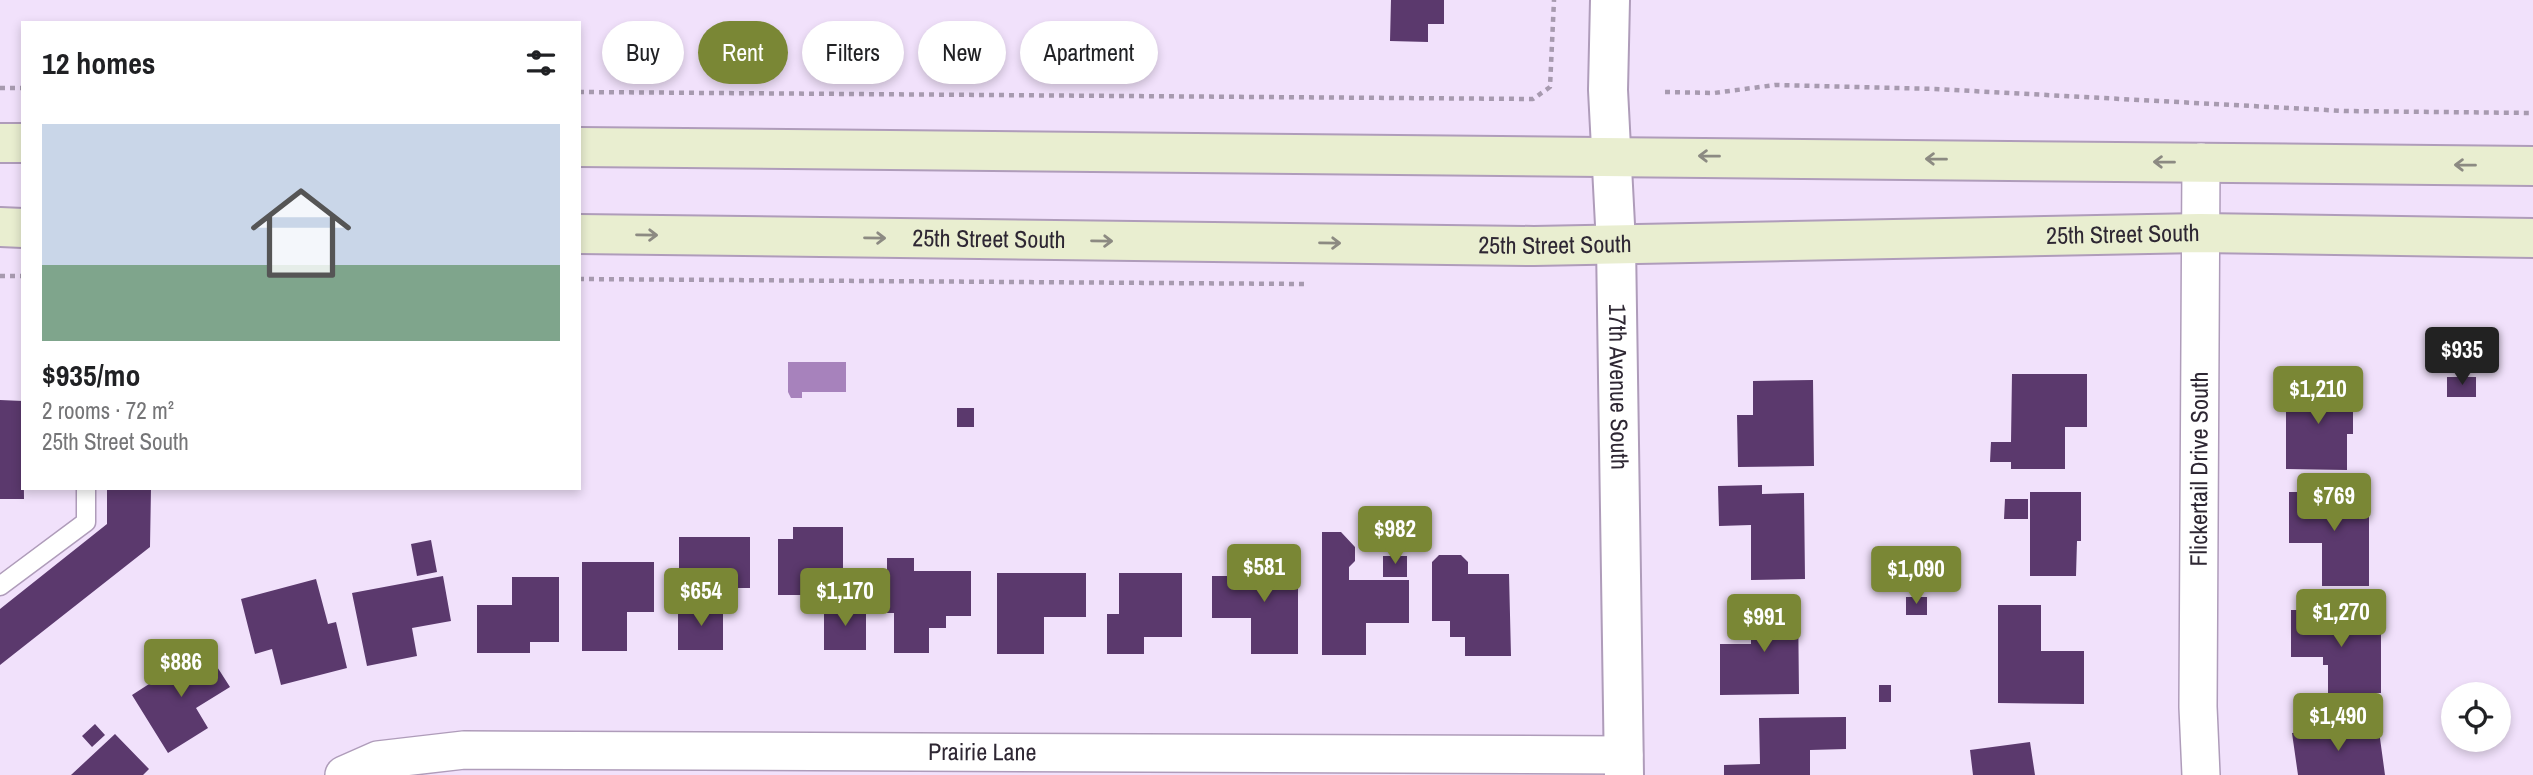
<!DOCTYPE html>
<html lang="en">
<head>
<meta charset="utf-8">
<style>
	:root { --surface:#fff; --page:#f6f6f6; --text:#202124; --muted:#757577; --accent:#7a8735 }
	body { margin:0; font-family:"Archivo Narrow",sans-serif; background:var(--page); color:var(--text); height:100vh; display:flex; flex-direction:column; font-size:26px; white-space:nowrap }
	* { box-sizing:border-box; margin:0 }
	p { font-size:23px; color:var(--muted) }
	.icon { flex:none; width:38px; height:38px; fill:none; stroke:currentColor; stroke-width:2; stroke-linecap:round; stroke-linejoin:round }
	.map { position:relative; flex:1; overflow:hidden }
	.panel { position:absolute; left:21px; top:21px; width:560px; height:469px; display:flex; flex-direction:column; background:var(--surface); border-radius:0px; box-shadow:0 4px 10px #0003 }
	.panel>* { flex:none }
	.guide { position:absolute; left:602px; top:21px; width:665px; height:63px; display:flex; gap:14px }
	.fabs { position:absolute; left:2441px; top:682px; display:grid; gap:14px }
	.fabs a { display:grid; place-items:center; width:70px; height:70px; border-radius:50%; background:var(--surface); box-shadow:0 4px 10px #0003; font-size:35px }
	.price { position:absolute; translate:-50% -60px; padding:0 16px; border-radius:7px; background:var(--accent); color:#fff; font-size:23px; line-height:46px; filter:drop-shadow(0 2px 4px #0008) }
	.price::after { content:''; position:absolute; left:50%; top:42px; width:21px; height:16px; margin-left:-10px; background:inherit; clip-path:polygon(0 0,100% 0,50% 100%) }
	.price.selected { background:#222; color:#fff }
	ul { padding:0; list-style:none }
	li { display:grid; align-content:center; gap:14px; height:371px; padding:0 21px }
	li span { display:grid; place-items:center; height:217px; border-radius:0px; color:#555 }
	li>.icon { margin-inline-start:auto }
	span .icon { width:126px; height:126px; fill:#fffc; stroke-width:1 }
	li b { font-size:30px }
	h2 { display:flex; justify-content:space-between; align-items:center; height:84px; padding:0 21px; font-size:30px }
	.tag { padding:0 24px; border-radius:32px; background:var(--surface); box-shadow:0 4px 10px #0003; font-size:24px; line-height:63px }
	.tag.selected { background:var(--accent); color:#fff }
	.map>svg:first-child { display:block }
</style>
</head>
<body>
<div class="map">
<svg width="2533" height="775" viewBox="0 0 2533 775">
	<rect width="100%" height="100%" fill="#f1e1fb"/>
	<!-- water -->
	<path fill="#a782bc" d="M788 362H846V392H802V398H791L788 392Z"/>
	<!-- building -->
	<path fill="#5b396d" d="M1391 0H1444V24H1428V42L1390 41Z
		M2012 374H2087V427H2065V469H2011V462H1990L1991 442H2011Z
		M2447 377H2476V397H2447Z
		M1813 380 1814 466 1738 467 1737 415H1753V381Z
		M2286 384H2353V434H2347V470L2286 469Z
		M0 400 23 401 24 499H0Z
		M957 408H974V427H957Z
		M1762 485V494L1804 493 1805 579 1751 580V525L1719 526 1718 486Z
		M107 488H151L150 547 0 665V609L107 524Z
		M2030 492H2081V541H2077L2076 576H2030Z
		M2289 492H2369V586H2322V543H2289Z
		M2005 499H2028V519H2004Z
		M793 527H843V595H778V539H793Z
		M1322 532H1341L1355 547V561L1349 567V580H1409V623H1366V655H1322Z
		M679 537H750V588H679Z
		M431 540 437 572 417 576 411 544Z
		M1271 550H1298V654H1251V618H1212V576H1271Z
		M1439 555H1461L1468 562V574H1509L1511 656H1465V637H1450V621H1432V562Z
		M1383 556H1407V577H1383Z
		M887 558H914V571H971V616H946V628H929V653H894V613H887Z
		M582 562H654V612H627V651H582Z
		M997 573H1086V617H1044V654H997Z
		M1119 573H1182V637H1144V654H1107V614H1119Z
		M443 576 451 621 412 628 417 656 367 666 352 593Z
		M512 577H559V642H530V653H477V605H512Z
		M316 579 328 624 336 622 347 668 281 685 272 649 255 654 241 599Z
		M1906 597H1927V615H1906Z
		M1798 601 1799 694 1720 695V644H1751V602Z
		M1998 605H2041V651H2084V704L1998 703Z
		M678 607H723V650H678Z
		M824 607H866V650H824Z
		M2291 610H2332V619H2381V693H2328V665H2323V657H2291Z
		M205 648 230 687 196 708 208 728 168 753 132 695Z
		M1879 685H1891V702H1879Z
		M1846 717V749L1810 750V775H1724V765L1760 764 1759 718Z
		M95 724 105 735 92 747 82 736Z
		M2337 727 2338 736 2379 731 2385 775H2298L2292 733Z
		M115 734 149 769 143 775H71Z
		M2030 742 2035 775H1973L1970 750Z"/>
	<g fill="none" stroke-linecap="round" stroke-linejoin="round">
		<defs>
			<path id="service" d="M0 586 86 522V488"/>
			<g id="minor">
				<path id="s1" d="M344 775 378 760 464 750 1624 755"/>
				<path id="s2" d="M2201 775 2198 707 2201 162"/>
			</g>
			<g id="tertiary">
				<path id="s3" d="M1610 0 1608 90 1616 244 1624 775"/>
			</g>
			<g id="secondary">
				<path d="M0 143H23"/>
				<path d="M579 147 2533 166"/>
				<path d="M0 227 23 228"/>
				<path id="s4" d="M579 234 1534 246 2200 233 2533 238"/>
			</g>
		</defs>
		<!-- service casing -->
		<use href="#service" stroke="#af9cba" stroke-width="21"/>
		<!-- minor casing -->
		<use href="#minor" stroke="#af9cba" stroke-width="40"/>
		<!-- tertiary casing -->
		<use href="#tertiary" stroke="#af9cba" stroke-width="42"/>
		<!-- secondary casing -->
		<use href="#secondary" stroke="#af9cba" stroke-width="42"/>
		<!-- path -->
		<path stroke="#a79aaf" stroke-width="4.5" stroke-dasharray="5 5" stroke-linecap="butt" d="M0 88H23
			M579 92 1533 99 1550 87 1554 0
			M1665 92 1714 93 1775 85 1935 89 2345 111 2533 113
			M0 276H23
			M579 279 1304 284"/>
		<!-- service -->
		<use href="#service" stroke="#fff" stroke-width="18"/>
		<!-- minor -->
		<use href="#minor" stroke="#fff" stroke-width="37"/>
		<!-- tertiary -->
		<use href="#tertiary" stroke="#fff" stroke-width="38"/>
		<!-- secondary -->
		<use href="#secondary" stroke="#e9eed0" stroke-width="38"/>
	</g>
	<!-- one-way arrows -->
	<defs><path id="oneway-shaft" d="M-6 0H5M1.5-3L5.5 0L1.5 3" fill="none" stroke-width="1.6" stroke-linecap="round" stroke-linejoin="round" transform="scale(1.75)"/></defs>
	<g stroke="#8c8a82">
		<use href="#oneway-shaft" transform="translate(1709 156) rotate(-179)"/>
		<use href="#oneway-shaft" transform="translate(1936 159) rotate(-179)"/>
		<use href="#oneway-shaft" transform="translate(2164 162) rotate(-179)"/>
		<use href="#oneway-shaft" transform="translate(2465 165) rotate(-179)"/>
		<use href="#oneway-shaft" transform="translate(647 235) rotate(1)"/>
		<use href="#oneway-shaft" transform="translate(875 238) rotate(1)"/>
		<use href="#oneway-shaft" transform="translate(1102 241) rotate(1)"/>
		<use href="#oneway-shaft" transform="translate(1330 243) rotate(1)"/>
	</g>
	<g text-anchor="middle" stroke-width="7" stroke-linejoin="round" paint-order="stroke">
		<!-- street labels -->
		<g font-size="24" fill="#2e2733" stroke="#faf2ff">
			<text dy="8" stroke="none"><textPath href="#s4" startOffset="1544">25th Street South</textPath></text>
			<text dy="8" stroke="none"><textPath href="#s4" startOffset="410">25th Street South</textPath></text>
			<text dy="8" stroke="none"><textPath href="#s4" startOffset="976">25th Street South</textPath></text>
			<text dy="8" stroke="none"><textPath href="#s3" startOffset="387">17th Avenue South</textPath></text>
			<text dy="8" stroke="none"><textPath href="#s2" startOffset="306">Flickertail Drive South</textPath></text>
			<text dy="8" stroke="none"><textPath href="#s1" startOffset="642">Prairie Lane</textPath></text>
		</g>
	</g>
</svg>
<div class="fabs">
<a><svg class="icon" aria-label="locate" viewBox="0 0 24 24"><circle cx="12" cy="12" r="6"/><path d="M12 2v4M12 18v4M2 12h4M18 12h4"/></svg></a>
</div>
<b class="price selected" style="left:2462px;top:387px">$935</b>
<b class="price" style="left:2318px;top:426px">$1,210</b>
<b class="price" style="left:2334px;top:533px">$769</b>
<b class="price" style="left:1395px;top:566px">$982</b>
<b class="price" style="left:1264px;top:604px">$581</b>
<b class="price" style="left:1916px;top:606px">$1,090</b>
<b class="price" style="left:701px;top:628px">$654</b>
<b class="price" style="left:845px;top:628px">$1,170</b>
<b class="price" style="left:2341px;top:649px">$1,270</b>
<b class="price" style="left:1764px;top:654px">$991</b>
<b class="price" style="left:181px;top:699px">$886</b>
<b class="price" style="left:2338px;top:753px">$1,490</b>
<div class="guide">
<a class="tag">Buy</a>
<a class="tag selected">Rent</a>
<a class="tag">Filters</a>
<a class="tag">New</a>
<a class="tag">Apartment</a>
</div>
<section class="panel">
<h2>12 homes<svg class="icon" aria-label="filters" viewBox="0 0 24 24"><path d="M4 7h16M4 17h16"/><circle cx="9" cy="7" r="2"/><circle cx="15" cy="17" r="2"/></svg></h2>
<ul>
<li><span style="background:linear-gradient(#c9d6e8 65%,#7fa58c 0)"><svg class="icon" aria-label="home" viewBox="0 0 24 24"><path d="M3 11l9-7 9 7M6 9v11h12V9"/></svg></span><div><b>$935/mo</b><p>2 rooms · 72 m²</p><p>25th Street South</p></div></li>
</ul>
</section>
</div>
</body>
</html>
